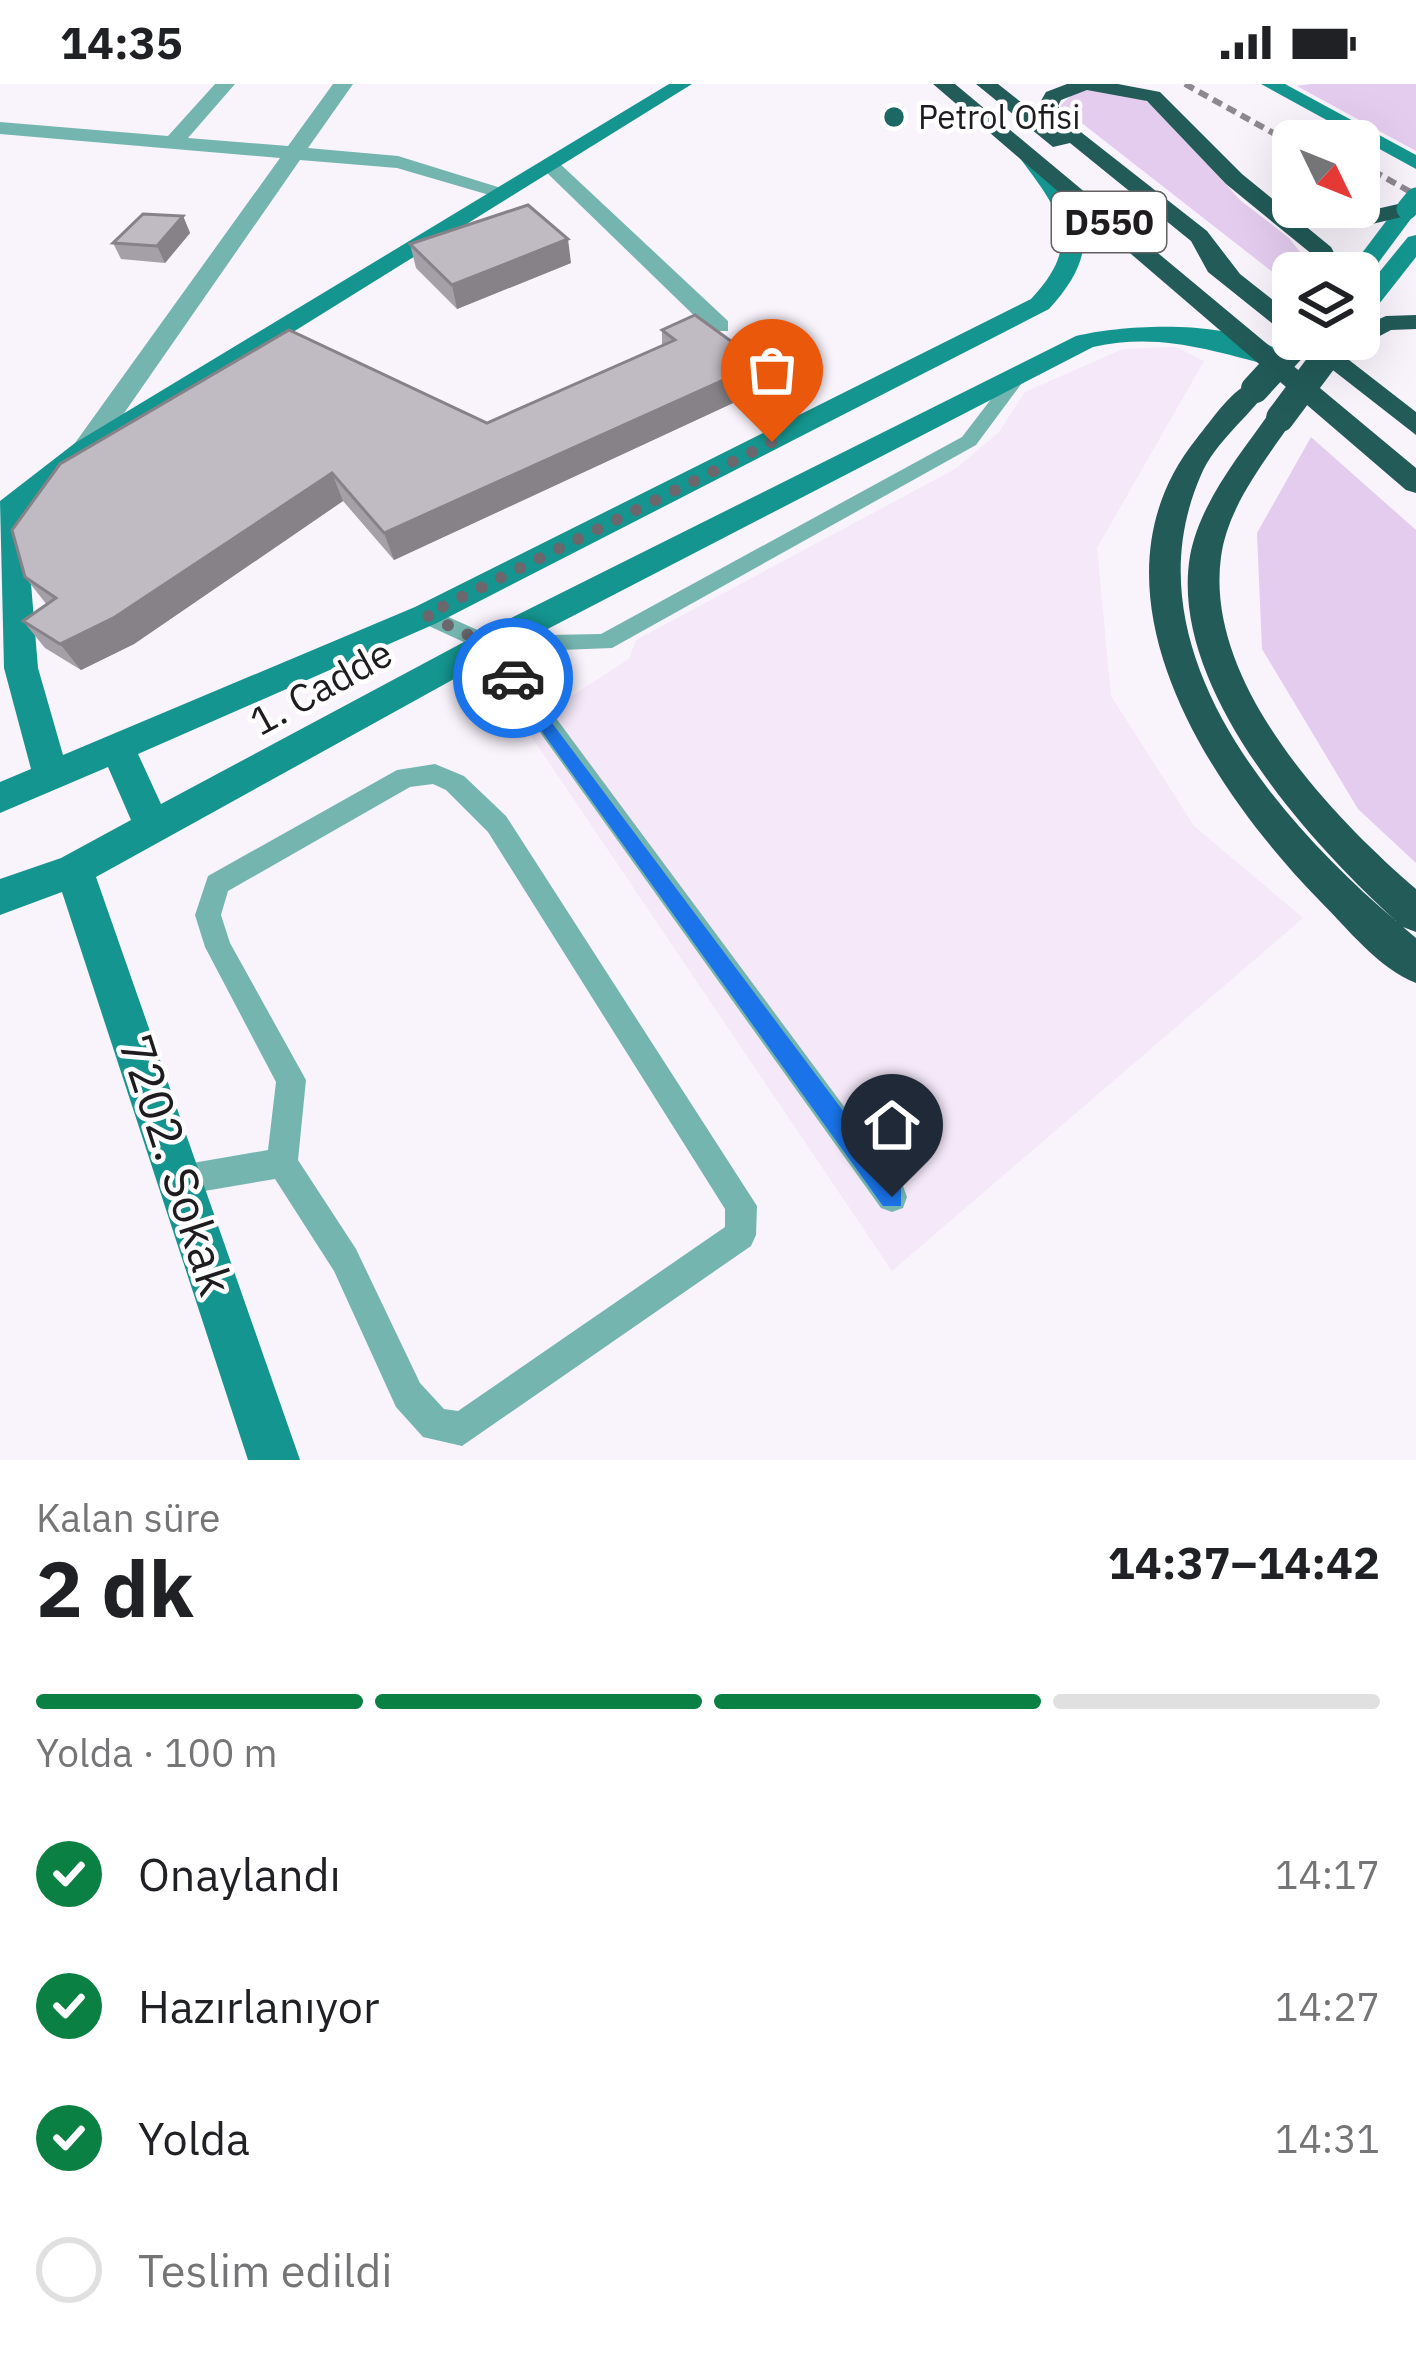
<!DOCTYPE html>
<html lang="tr">
<meta charset="utf-8">
<style>
body{margin:0;font-family:"IBM Plex Sans",sans-serif;background:#f6f6f6;color:#202124;height:100vh;display:flex;flex-direction:column;font-size:45px;white-space:nowrap}
*{box-sizing:border-box;margin:0}
p{font-size:39px;color:#757577}
.icon{flex:none;width:66px;height:66px;fill:none;stroke:currentColor;stroke-width:2;stroke-linecap:round;stroke-linejoin:round}
.map{position:relative;height:1376px;overflow:hidden}
.side{display:flex;flex-direction:column;background:#fff;flex:1}
.side>*{flex:none}
.needle{width:78px;rotate:133deg}
.fabs{position:absolute;left:1272px;top:36px;display:grid;gap:24px}
.fabs a{display:grid;place-items:center;width:108px;height:108px;border-radius:18px;background:#fff;box-shadow:0 12px 48px #0002;font-size:60px}
.pin{position:absolute;display:grid;place-items:center;width:102px;height:102px;color:#fff;margin:-123px -51px;border-radius:50% 50% 50% 0;rotate:-45deg;box-shadow:0 0 12px #0007}
.pin .icon{rotate:45deg}
.courier{position:absolute;display:grid;place-items:center;width:120px;height:120px;margin:-60px;border:9px solid #1a73e8;border-radius:50%;background:#fff;color:#222;box-shadow:0 3px 15px #0007}
.summary em{font-style:normal;font-weight:800}
.summary div{display:flex;flex-direction:column-reverse}
.summary{display:flex;align-items:center;justify-content:space-between;height:204px;padding:0 36px}
h1{font-size:78px;font-weight:800;line-height:90px}
.bar{display:grid;grid-template-columns:repeat(4,1fr);gap:18px 12px;align-content:center;height:144px;padding:0 36px}
.bar i{height:15px;border-radius:9px;background:#e0e0e0}
.bar .current{background:#0b8043}
.bar p{grid-column:span 4}
ol{padding:0 36px;list-style:none}
li{display:flex;align-items:center;gap:36px;height:132px}
li p{margin-inline-start:auto}
li .icon{padding:12px;border-radius:50%;background:#0b8043;color:#fff;stroke-width:4}
li:last-child{color:#757577}
li i{width:66px;height:66px;border:6px solid #e0e0e0;border-radius:50%}
.status{display:flex;justify-content:space-between;align-items:center;height:84px;padding:0 60px;background:#fff;direction:ltr}
.status svg{height:33px;fill:currentColor}
.map>svg:first-child{display:block}
.built{fill:#f4e8f9}
.green{fill:#e4ccef}
.lines{fill:none;stroke-linecap:round;stroke-linejoin:round}
.lane{fill:#75b5b0;fill-rule:evenodd}
.street{fill:#75b5b0;fill-rule:evenodd}
.secondary{fill:#15958f;fill-rule:evenodd}
.highway{fill:#225b58;fill-rule:evenodd}
.rail{stroke:#8d888f;stroke-width:6;stroke-dasharray:10 6;stroke-linecap:butt}
.secondary-bridge{stroke:#15958f;stroke-width:21}
.highway-bridge{stroke:#225b58;stroke-width:28}
.wall{fill:#a5a0a8}
.shaded-wall{fill:#868288}
.building{fill:#c0bac3;stroke:#868288;stroke-width:3}
.route{fill:#1a73e8}
.done{stroke:#6b676d;stroke-width:12;stroke-dasharray:0 21.6}
.poi-dot{fill:#1c6864;stroke:#fff;stroke-width:4.5}
.labels{text-anchor:middle;stroke-width:9;stroke-linejoin:round;paint-order:stroke}
.far-poi-label{font-size:33px;fill:#1f1c20;stroke:#fff;text-anchor:start}
.shield{fill:#fff;stroke:#626063;stroke-width:3}
.shield-label{font-size:36px;font-weight:bold;fill:#1f1c20}
.street-label{font-size:39px;fill:#1f1c20;stroke:#fff}
.near-street-label{font-size:48px;fill:#1f1c20;stroke:#fff}
</style>
<div class="status"><b>14:35</b><svg viewBox="0 0 49 12"><path d="M0 12V9h3v3zM5 12V6h3v6zM10 12V3h3v9zM15 12V0h3v12zM26 1h20v11H26zM47 4h2v5h-2z"/></svg></div>
<div class="map">
<svg width="1416" height="1376" viewBox="0 0 1416 1376">
<rect width="100%" height="100%" fill="#f9f3fc"/>
<polygon class="built" points="1176,263 1204,277 1097,464 1111,612 1194,742 1303,834 892,1187 494,597 573,611 629,575 636,556 957,384 999,348 1025,308 1123,265"/>
<g class="green">
<polygon points="1416,0 1416,67 1297,2 1311,0"/>
<polygon points="1096,5 1143,15 1161,28 1240,116 1289,154 1311,182 1307,189 1293,189 1293,204 1060,22 1076,7"/>
<polygon points="1311,353 1416,446 1416,779 1358,725 1262,565 1257,449"/>
</g>
<g class="lines">
<g class="lane">
<polygon points="1021,283 1030,288 976,361 612,564 507,568 903,1102 907,1113 903,1124 892,1128 881,1124 481,566 418,537 415,531 426,523 491,552 601,550 962,353 1015,284"/>
<path d="M435,680L464,692L506,732L757,1122L756,1151L751,1162L462,1362L423,1353L396,1323L334,1187L275,1095L181,1111L170,1107L166,1096L170,1085L181,1081L268,1066L276,998L205,863L195,831L208,792L397,686ZM433,700L446,706L488,748L725,1125V1143L458,1327L444,1325L420,1299L356,1165L298,1076L306,996L230,859L221,831L228,807L410,703Z"/>
</g>
<g class="street">
<polygon points="215,0 235,0 188,54 288,62 333,0 353,0 308,64 398,72 514,108 503,115 397,84 300,76 95,371 75,371 75,359 280,74 0,50 0,38 168,52"/>
<polygon points="543,77 557,77 728,237 728,247 710,247 543,85"/>
</g>
<g class="secondary">
<path d="M669,0H692L95,371L25,427L38,584L63,671L415,523L1031,215C1085,158 1059,126 1019,73L1022,69H1036C1088,126 1105,164 1049,225L437,539L138,670L161,720L477,551L1076,252C1129,239 1248,234 1289,275L1276,283C1212,267 1160,248 1093,263L501,569L96,793L300,1376H248L62,808L0,831V795L61,774L131,736L108,683L0,729V698L31,685L4,584L0,417L75,359Z"/>
<polygon points="1261,0 1285,0 1416,71 1416,85"/>
<polygon points="1399,120 1415,120 1416,128 1367,194 1347,189"/>
<polygon points="1416,151 1416,173 1368,234 1359,236 1359,213 1408,153"/>
</g>
<g class="highway">
<polygon points="933,0 955,0 1416,384 1416,409 1406,406"/>
<polygon points="976,0 998,0 1051,42 1038,22 1046,8 1067,0 1118,0 1160,8 1242,90 1331,163 1345,189 1321,189 1313,171 1226,100 1147,17 1087,6 1061,16 1058,22 1068,38 1207,147 1240,190 1293,232 1293,252 1284,249 1208,188 1191,157 1070,59 1053,63"/>
<polygon points="1407,118 1416,122 1415,130 1372,140 1296,123 1372,126"/>
<polygon points="1416,231 1416,245 1391,246 1359,263 1346,255 1359,255 1359,244 1386,232"/>
<polygon points="1293,255 1322,255 1416,328 1416,351"/>
<path d="M1255,297L1268,305C1248,334 1215,358 1201,391C1126,562 1274,733 1396,837C1308,757 1168,602 1190,472C1200,418 1240,371 1270,328H1290L1294,334C1266,376 1228,421 1221,473C1204,598 1330,731 1416,805V848L1403,843L1416,854V899C1379,885 1347,844 1319,816C1209,703 1076,504 1197,354C1211,337 1234,302 1255,297Z"/>
</g>
<g class="rail">
<polyline points="1185,0 1293,60"/>
<polyline points="1359,79 1416,111"/>
</g>
<polyline class="secondary-bridge" points="1407,125 1416,114"/>
<g class="highway-bridge">
<polyline points="1255,305 1301,255"/>
<polyline points="1280,334 1339,255"/>
</g>
</g>
<g class="wall">
<polygon points="183,132 190,149 165,179 121,175 113,159"/>
<polygon points="410,160 571,179 457,225 416,184"/>
<polygon points="662,246 759,307 394,476 343,417 134,560 81,586 45,564 23,537 47,521 25,493 487,339 662,261"/>
</g>
<g class="shaded-wall">
<polygon points="183,132 190,149 165,179 157,162"/>
<polygon points="568,155 571,179 457,225 452,201"/>
<polygon points="761,279 759,307 394,476 384,449"/>
<polygon points="332,389 343,417 134,560 81,586 60,560"/>
</g>
<g class="building">
<polygon points="528,121 568,155 452,201 410,160"/>
<polygon points="143,130 183,132 157,162 113,159"/>
<polygon points="695,231 761,279 384,449 332,389 115,533 60,560 23,537 56,514 25,493 12,446 60,380 289,246 487,339 675,256 662,246"/>
</g>
<polygon class="route" points="513,587 901,1104 901,1122 883,1122 507,599 507,589"/>
<g class="lines">
<polyline class="done" points="513,594 488,560 426,531 772,358"/>
</g>
<circle class="poi-dot" cx="894" cy="33" r="12"/>
<g class="labels">
<g class="far-poi-label">
<text x="918" y="45">Petrol Ofisi</text>
</g>
<rect class="shield" x="1052" y="108" width="114" height="60" rx="9"/>
<g class="shield-label">
<text x="1109" y="151">D550</text>
</g>
<g class="street-label">
<text transform="translate(321 603) rotate(-29)" y="14">1. Cadde</text>
</g>
<g class="near-street-label">
<text transform="translate(176 1081) rotate(72)" y="17">7202. Sokak</text>
</g>
</g>
</svg>
<div class="fabs">
<a><svg class="needle" viewBox="-14 -14 28 28"><path d="M0-13l5 13h-10z" fill="#e53935"/><path d="M0 13l5-13h-10z" fill="#757577"/></svg></a>
<a><svg class="icon" aria-label="layers" viewBox="0 0 24 24"><path d="M12 4l9 5-9 5-9-5zM3 14l9 5 9-5"/></svg></a>
</div>
<div class="pin" style="left:772px;top:358px;background:#ea580c"><svg class="icon" aria-label="bag" viewBox="0 0 24 24"><path d="M5 8h14l-1 12H6zM9 8a3 3 0 0 1 6 0"/></svg></div>
<div class="pin" style="left:892px;top:1113px;background:#1f2937"><svg class="icon" aria-label="home" viewBox="0 0 24 24"><path d="M3 11l9-7 9 7M6 9v11h12V9"/></svg></div>
<div class="courier" style="left:513px;top:594px"><svg class="icon" aria-label="car" viewBox="0 0 24 24"><path d="M5 17H2v-5l4-1 3-4h7l3 4 3 1v5h-3M9 17h6M6 11h13"/><circle cx="7" cy="17" r="2"/><circle cx="17" cy="17" r="2"/></svg></div>
</div>
<section class="side">
<div class="summary"><div><h1>2 dk</h1><p>Kalan süre</p></div><em>14:37–14:42</em></div>
<div class="bar"><i class="current"></i><i class="current"></i><i class="current"></i><i></i><p>Yolda · 100 m</p></div>
<ol>
<li><svg class="icon" aria-label="check" viewBox="0 0 24 24"><path d="M5 12l5 5 9-10"/></svg>Onaylandı<p>14:17</p></li>
<li><svg class="icon" aria-label="check" viewBox="0 0 24 24"><path d="M5 12l5 5 9-10"/></svg>Hazırlanıyor<p>14:27</p></li>
<li><svg class="icon" aria-label="check" viewBox="0 0 24 24"><path d="M5 12l5 5 9-10"/></svg>Yolda<p>14:31</p></li>
<li><i></i>Teslim edildi</li>
</ol>
</section>
